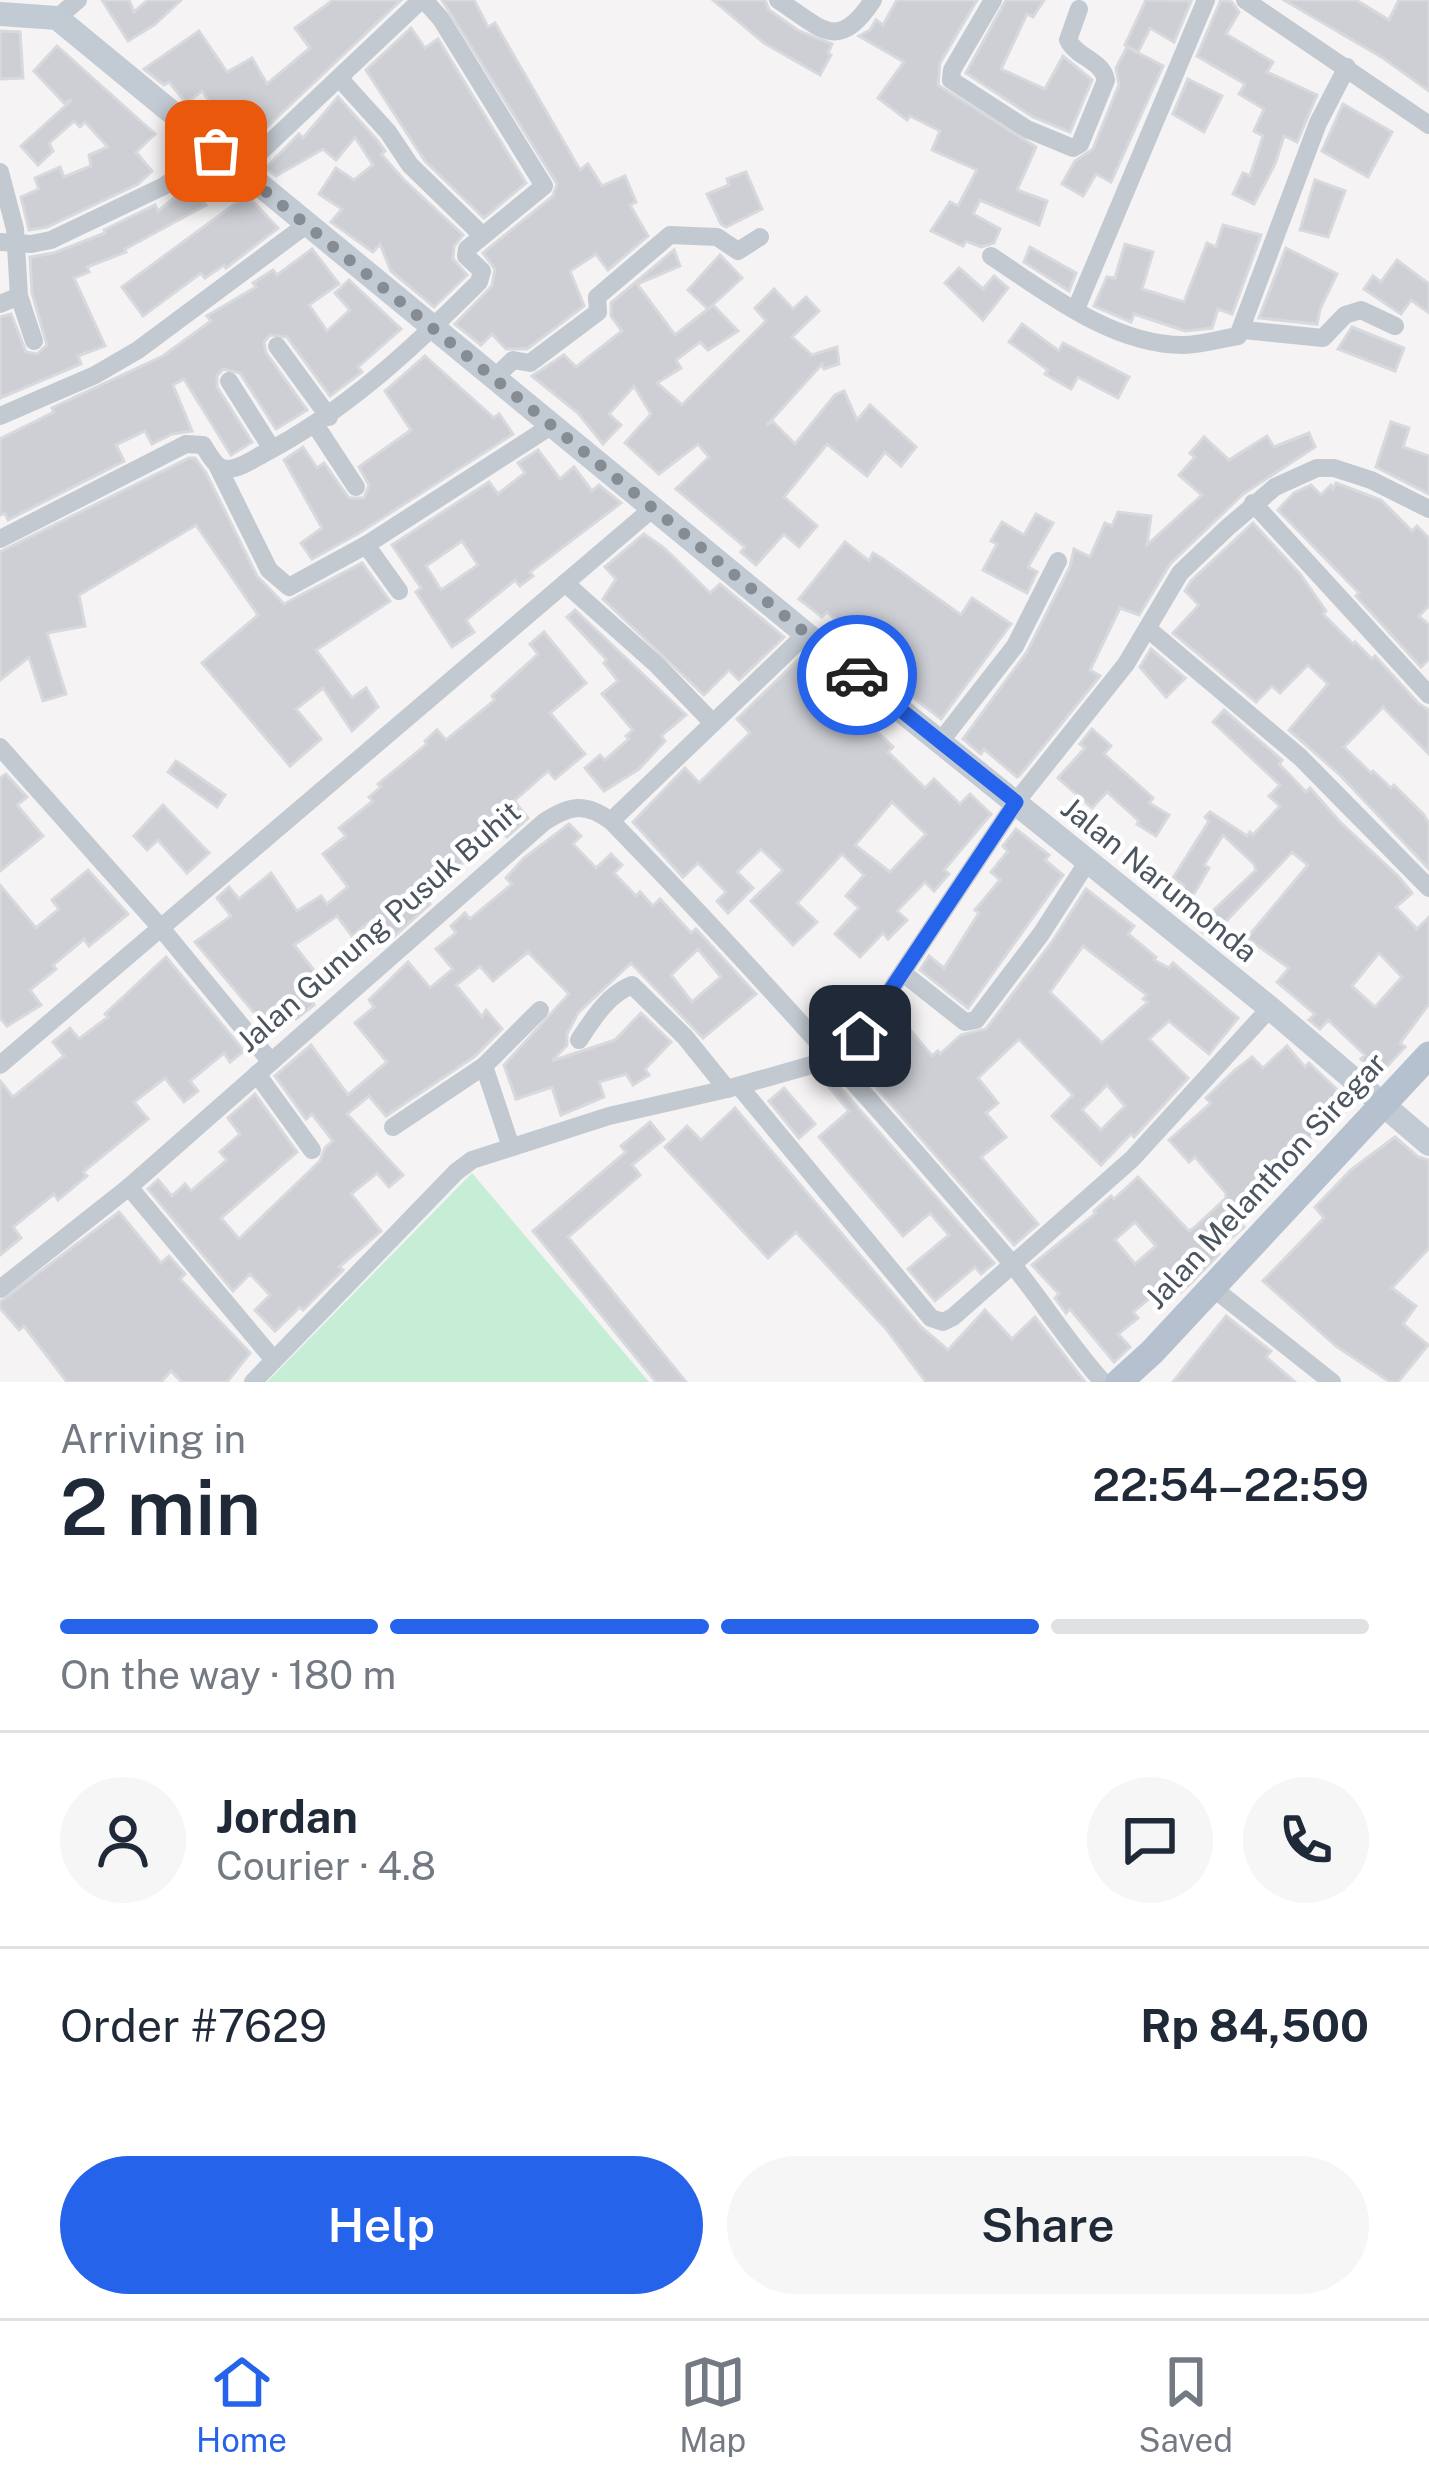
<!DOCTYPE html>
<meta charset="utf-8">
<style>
body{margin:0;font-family:"Public Sans",sans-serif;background:#f6f6f7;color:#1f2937;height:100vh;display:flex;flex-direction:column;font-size:45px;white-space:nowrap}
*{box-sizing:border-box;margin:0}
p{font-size:39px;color:#747a83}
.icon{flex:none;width:66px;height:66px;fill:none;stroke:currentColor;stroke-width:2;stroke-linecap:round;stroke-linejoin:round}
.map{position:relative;height:1382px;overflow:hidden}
.details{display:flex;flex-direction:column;background:#fff;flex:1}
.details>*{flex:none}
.pin{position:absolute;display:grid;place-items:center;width:102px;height:102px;color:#fff;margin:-51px;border-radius:24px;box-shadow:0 6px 18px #0006}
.courier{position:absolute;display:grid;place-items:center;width:120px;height:120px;margin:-60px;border:9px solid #2563eb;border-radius:50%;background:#fff;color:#222;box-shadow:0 3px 15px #0007}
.head em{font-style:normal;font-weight:600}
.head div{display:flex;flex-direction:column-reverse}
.head{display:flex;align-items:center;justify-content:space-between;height:204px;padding:0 60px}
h1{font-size:78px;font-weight:600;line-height:90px}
.bar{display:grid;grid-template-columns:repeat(4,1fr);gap:18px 12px;align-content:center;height:144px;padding:0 60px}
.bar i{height:15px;border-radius:9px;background:#e0e1e3}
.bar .active{background:#2563eb}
.bar p{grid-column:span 4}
.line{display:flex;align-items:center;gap:30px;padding:0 60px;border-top:3px solid #e0e1e3}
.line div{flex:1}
.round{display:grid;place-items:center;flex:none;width:126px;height:126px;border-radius:63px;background:#f6f6f7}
.cta{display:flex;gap:24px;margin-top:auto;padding:24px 60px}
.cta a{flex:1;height:138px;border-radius:72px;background:#2563eb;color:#fff;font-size:48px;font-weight:600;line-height:138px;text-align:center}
.cta a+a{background:#f6f6f7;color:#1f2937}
.tabs{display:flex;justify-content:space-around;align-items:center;height:168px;border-top:3px solid #e0e1e3;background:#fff;font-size:33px;color:#747a83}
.tabs a{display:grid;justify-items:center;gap:6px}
.tabs .active{color:#2563eb}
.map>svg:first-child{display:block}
.green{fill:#c6eed7}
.building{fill:#cdcfd5;stroke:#d7d9dd;stroke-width:3;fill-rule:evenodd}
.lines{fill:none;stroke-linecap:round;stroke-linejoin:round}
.street{stroke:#c2c9d0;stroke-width:18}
.secondary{stroke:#c2cad4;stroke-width:24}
.primary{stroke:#b5c1cf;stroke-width:27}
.done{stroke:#868c93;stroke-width:12;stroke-dasharray:0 21.6}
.route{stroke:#2563eb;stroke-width:15}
.labels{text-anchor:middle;stroke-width:9;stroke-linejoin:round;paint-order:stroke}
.street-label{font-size:30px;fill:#4b555f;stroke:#fff}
</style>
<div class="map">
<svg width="1429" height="1382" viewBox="0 0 1429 1382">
<rect width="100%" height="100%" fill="#f5f3f3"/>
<polygon class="green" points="472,1173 649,1382 267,1382"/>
<g class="building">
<polygon points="102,0 129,0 134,12 148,0 181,0 154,25 128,41"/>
<polygon points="333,0 401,0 249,144 218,114 202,91 186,103 169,82 164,85 144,69 199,31 227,72 252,58 267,84 310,48 295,28"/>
<polygon points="442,0 474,0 488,27 495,23 580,170 588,164 602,186 625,176 636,202 630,205 648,236 608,270 596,254 570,271 584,306 527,349 506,349 492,334 481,345 455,324 492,286 495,269 483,253 553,196 557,184"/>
<polygon points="713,0 765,0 769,10 799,31 832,44 828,53 831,55 820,75 764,43"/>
<polygon points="897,0 977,0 940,63 938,85 1036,147 1017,190 1047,201 1039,225 980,200 973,214 1000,229 994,243 981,247 966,241 963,246 931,231 950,202 958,206 977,170 932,150 940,131 910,116 907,120 878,98 904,62 859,36 870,30 876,20 883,25"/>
<polygon points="1006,0 1044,0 1033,17 1027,14 1001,69 1045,89 1063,56 1092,80 1070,132 1033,117 966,73"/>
<polygon points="1146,0 1191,1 1174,42 1150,28 1138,52 1125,45"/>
<polygon points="1221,0 1232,2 1239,12 1226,34 1273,62 1267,72 1317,95 1297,142 1284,136 1275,164 1254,204 1233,194 1243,173 1250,176 1263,136 1254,131 1264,109 1239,94 1245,84 1197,56"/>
<polygon points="1284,0 1356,0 1389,20 1399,0 1429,0 1429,91 1383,58"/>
<polygon points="411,28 425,48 438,39 526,183 484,218 425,161 366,70"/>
<polygon points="0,31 20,32 23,78 0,79"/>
<polygon points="57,46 155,134 136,152 152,171 138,184 47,227 29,230 21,197 39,189 35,178 60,167 64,177 91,166 89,155 108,147 85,122 80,127 74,121 49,143 53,151 38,165 21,146 72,100 64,103 34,71"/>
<polygon points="1127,47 1163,66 1111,182 1096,174 1083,196 1062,184 1075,161 1093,149 1119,85 1116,68"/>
<polygon points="1188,79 1222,96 1204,132 1173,114"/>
<polygon points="338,97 377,140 385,151 381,154 404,180 463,235 454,246 453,259 467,275 434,307 391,271 380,244 373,252 331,222 342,209 319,194 336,168 354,180 373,165 355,137 336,160 323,149 276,176 266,168 299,134 303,138"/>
<polygon points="1343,104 1392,132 1368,177 1322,151"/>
<polygon points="746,172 762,209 726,227 721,224 707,194 729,185 727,179"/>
<polygon points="1315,180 1345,191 1328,237 1300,230"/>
<polygon points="191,185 206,205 125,249 126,252 87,267 89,272 74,278 105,346 78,356 81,364 0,398 0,317 11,314 26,352 37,354 47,345 32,293 30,257 54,253 105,233 104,230 155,205 158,211"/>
<polygon points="247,195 278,228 226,268 224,265 205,278 201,273 143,316 122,287"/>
<polygon points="1223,225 1261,235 1232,314 1218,309 1212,328 1185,331 1134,314 1131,322 1094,306 1107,277 1115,278 1125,244 1153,252 1142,289 1184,302 1207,243 1216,247"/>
<polygon points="1030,247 1076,273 1069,291 1024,262"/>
<polygon points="1286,248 1337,274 1320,309 1317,324 1259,318"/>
<polygon points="312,249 339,284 309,305 327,331 350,310 335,293 349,280 401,329 358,367 362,372 330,396 287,337 270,335 264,342 266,353 307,410 276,429 240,373 223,369 217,376 217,387 252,442 231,455 184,379 173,385 192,431 172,434 152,444 145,431 116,445 124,461 8,520 5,513 0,515 0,439 54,412 52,408 163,356 211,321 207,316 256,287 253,283 273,270 277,275"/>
<polygon points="674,250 680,266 637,284 675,335 713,305 738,331 708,350 700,342 676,360 681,368 657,383 682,405 766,321 755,308 774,289 793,309 806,297 819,311 792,337 812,355 837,347 839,364 824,369 822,364 767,425 773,422 795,444 835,395 844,391 857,420 870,405 916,447 901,466 885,452 867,476 827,444 784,497 817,526 799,547 784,534 756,565 741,552 745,547 676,489 709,457 698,444 659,474 625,443 651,414 634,386 609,414 621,425 603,444 578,413 532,376 564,355 576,367 622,331 611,316 611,303"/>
<polygon points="720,255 742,278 708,309 688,290"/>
<polygon points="1397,260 1429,284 1429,313 1411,300 1401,314 1364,289 1373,276 1381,282"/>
<polygon points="959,268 983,289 994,276 1008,288 983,320 945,283"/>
<polygon points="1022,324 1059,351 1063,343 1129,377 1118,398 1078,377 1071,389 1045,374 1048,370 1009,342"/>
<polygon points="1352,327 1404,348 1395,371 1338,349"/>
<polygon points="425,356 494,418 499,414 513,434 359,533 312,559 301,543 322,528 284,460 303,447 317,468 324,463 349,498 364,498 369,485 359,467 411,430 385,391"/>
<polygon points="1391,422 1409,428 1403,447 1429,456 1429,494 1376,467"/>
<polygon points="1309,433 1315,447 1243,494 1170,564 1139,615 1120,608 1090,670 1100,676 1020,775 1017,777 984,749 981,754 963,739 1027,652 1070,567 1074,549 1090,557 1105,523 1112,526 1118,512 1151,516 1147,545 1202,495 1179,475 1195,457 1190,453 1204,437 1229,460 1267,436 1274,447"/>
<path d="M538,450L560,479L574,467L592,491L599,485L621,503L530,572L533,576L520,586L515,580L466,620L474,632L452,647L416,592L421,588L392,545L489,482L498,494L525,473L518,463ZM462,541L478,565L441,590L426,566Z"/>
<polygon points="189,458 195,458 206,473 257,576 284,604 362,563 390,601 316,650 352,698 366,688 378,707 352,731 323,688 296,709 321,739 290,766 202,663 258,615 196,525 79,595 85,626 47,633 66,694 43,701 29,657 0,680 0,552"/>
<polygon points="1336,483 1381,500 1412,531 1417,526 1429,538 1429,606 1419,616 1429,625 1429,659 1421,667 1356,596 1359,593 1278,510 1294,493 1311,485 1321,495 1331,485 1333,489"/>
<polygon points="1036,514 1053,523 1028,567 1037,572 1027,593 983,570 997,544 991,541 1002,522 1024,535"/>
<polygon points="1253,523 1300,574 1326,611 1323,614 1353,644 1355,642 1372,659 1375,656 1419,704 1429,710 1429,754 1383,707 1344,747 1371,773 1373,771 1391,788 1394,785 1424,815 1429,824 1429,869 1339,774 1289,730 1328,684 1308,665 1280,693 1272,686 1256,702 1173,633 1199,605 1185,591 1191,581"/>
<polygon points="644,534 664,548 710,593 720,584 784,637 739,680 729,670 704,695 603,599 616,579 605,567"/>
<polygon points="845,542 869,561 873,553 883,559 961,615 972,598 1011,624 941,719 867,662 888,642 858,620 849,631 827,612 822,617 799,599"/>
<polygon points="575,610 686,715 661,736 665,741 639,769 604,791 585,768 600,755 605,760 629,739 626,736 633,730 602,694 618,681 604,663 607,660 567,617"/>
<polygon points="544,632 586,683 550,713 585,754 555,779 548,771 514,801 528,818 507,837 495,823 460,851 467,860 422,893 430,904 390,940 373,919 352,936 337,916 294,945 327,987 311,1000 314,1005 296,1019 288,1010 266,1027 195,942 231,916 217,898 229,887 239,899 271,873 297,911 321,896 327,904 348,887 323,854 346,836 339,828 373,801 369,797 381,787 378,784 427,744 425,741 437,730 446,740 495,700 492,696 538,654 530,644"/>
<polygon points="1151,649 1185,678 1166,697 1140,667"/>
<path d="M802,656L845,703L855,694L869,708L861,716L893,747L888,752L925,788L934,779L960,804L970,794L991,814L944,870L949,874L934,891L925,882L897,911L907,920L888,939L883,933L860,957L835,934L859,908L846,896L864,875L842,854L797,903L817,922L793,945L751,901L783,870L761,849L737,872L753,888L728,913L717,901L726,892L701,866L698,863L683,877L633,822L685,768L699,783L750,733L737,719ZM892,802L926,834L890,872L855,845Z"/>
<path d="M1224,710L1282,760L1279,764L1306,792L1310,788L1341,823L1399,877L1412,893L1396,907L1417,929L1429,917V1004L1400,1043L1405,1047L1379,1075L1361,1059L1365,1055L1328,1020L1320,1029L1309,1020L1315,1014L1277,982L1289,968L1247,938L1308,865L1292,852L1210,938L1196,927L1256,870L1254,864L1223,835L1204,865L1209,868L1187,906L1176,899L1184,885L1173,878L1209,821L1205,817L1210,812L1247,836L1250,832L1253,835L1280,806L1269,796L1280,785L1213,722ZM1379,953L1402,977L1375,1007L1352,986Z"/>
<polygon points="1092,729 1111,746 1104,754 1153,798 1149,803 1169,815 1156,836 1137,824 1139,821 1107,792 1092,808 1058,778 1085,748 1080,744"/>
<polygon points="176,761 225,795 217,807 168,772"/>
<polygon points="6,774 27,797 17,805 43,836 0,871 0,778"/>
<polygon points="163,805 209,853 187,873 158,840 147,850 134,836"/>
<path d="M569,824L581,836L573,844L596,868L611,854L622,865L614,873L636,896L640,892L653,906L660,899L691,933L696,929L756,994L703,1038L631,963L578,1013L567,1034V1045L552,1061L615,1040L641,1013L671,1042L645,1069L649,1075L633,1085L626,1074L599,1082L604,1097L561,1115L552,1087L516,1099L504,1065L569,994L528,952L493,981L480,966L456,985L482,1017L486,1010L502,1029L475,1056L386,1116L369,1096L347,1114L403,1175L389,1187L377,1173L351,1194L381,1231L339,1267L343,1270L303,1310L300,1307L275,1331L255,1310L270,1295L250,1274L233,1291L148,1189L158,1180L172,1196L185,1184L191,1191L227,1160L220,1152L240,1134L228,1118L255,1094L297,1152L221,1218L239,1239L320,1161L325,1148L333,1141L312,1114L306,1119L275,1076L311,1045L348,1095L387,1062L355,1023L374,1007L369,1000L408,962L430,988L453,969L436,949L456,933L451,926L465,913L470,919L512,884L506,878L524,858ZM698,949L721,977L692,1002L671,975Z"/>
<polygon points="1016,829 1049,855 1045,860 1063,875 968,1008 920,970 929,956 944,968 979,913 975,910 1000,880 991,872 1008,851 1003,846"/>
<polygon points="88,870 128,914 89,946 84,939 53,965 56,969 30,990 41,1005 7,1026 0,1018 0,885 36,928 59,909 52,900"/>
<path d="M1086,889L1134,926L1128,934L1156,957L1154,960L1169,968L1173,963L1238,1018L1209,1054L1169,1021L1149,1039L1188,1078L1134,1137L1131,1134L1101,1165L1052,1116L1073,1095L1019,1039L978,1078L998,1103L986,1113L1006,1137L981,1157L1038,1224L1014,1245L853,1061L875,1042L881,1049L907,1026L932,1056L938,1051L940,1054L961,1035L986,1029L1052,942ZM1083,946L1147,995L1143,999L1148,1002L1102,1043L1050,992ZM1107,1085L1125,1106L1101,1130L1082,1110Z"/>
<polygon points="166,957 244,1051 230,1062 224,1053 190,1081 198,1091 184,1102 165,1078 134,1102 148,1119 83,1172 87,1176 58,1200 54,1194 13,1227 21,1238 0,1255 0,1081 13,1097 64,1056 53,1042 70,1028 79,1039 108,1017 105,1014"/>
<path d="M1287,1046L1305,1067L1309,1063L1346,1098L1295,1156L1254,1193L1263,1204L1241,1224L1244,1227L1216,1251L1219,1254L1189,1285L1172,1300L1162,1288L1133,1312L1138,1318L1118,1334L1130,1347L1114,1362L1070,1309L1066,1313L1055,1298L1059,1294L1032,1265L1096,1213L1094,1211L1111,1196L1114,1199L1138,1177L1189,1231L1195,1227L1226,1198V1193L1195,1157L1189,1162L1169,1140L1211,1103L1206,1098L1234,1071L1252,1057L1263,1068ZM1135,1222L1156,1246L1135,1264L1115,1240Z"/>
<polygon points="829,1075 994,1263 981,1274 975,1267 935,1301 908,1269 949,1235 930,1213 903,1236 819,1137 849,1111 823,1080"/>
<polygon points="784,1088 815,1124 799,1138 769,1101"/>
<polygon points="735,1108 921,1327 948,1350 985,1310 1012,1339 1035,1317 1085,1382 926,1382 887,1330 796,1232 768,1258 665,1147 687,1126 701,1140"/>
<polygon points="650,1122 664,1139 632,1165 640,1175 568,1237 686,1382 656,1382 533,1231 626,1152 621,1146"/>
<polygon points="1395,1137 1418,1157 1429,1160 1429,1248 1392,1288 1416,1306 1403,1324 1428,1345 1398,1382 1390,1382 1336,1346 1263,1281 1324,1218 1315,1207 1351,1170"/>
<polygon points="119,1212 161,1263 169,1256 185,1274 180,1279 250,1353 227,1382 182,1382 171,1371 161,1382 67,1382 24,1326 19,1330 0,1308 0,1302"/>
<polygon points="1226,1316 1271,1351 1266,1357 1295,1382 1173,1382"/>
</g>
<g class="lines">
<g class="street">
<path d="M778,0C822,29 838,53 873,0"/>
<path d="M993,0L952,70L951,80L1027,129L1073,148L1080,144L1106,80C1102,60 1077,58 1068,40L1079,9"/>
<polyline points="1245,0 1429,125"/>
<polyline points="57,18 78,0"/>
<polyline points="340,79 388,132 410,165 483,236"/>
<polyline points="240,171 421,0"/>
<polyline points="0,172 15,229 19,296 0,304"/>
<polyline points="0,242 31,244 51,240 164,186 216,151"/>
<path d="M991,256C1047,293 1113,345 1183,345C1201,345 1220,339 1238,336L1318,123L1347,67"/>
<polyline points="19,296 34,341"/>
<polyline points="1076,309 1206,0"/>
<polyline points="1244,330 1323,338 1345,315 1361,310 1395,326"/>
<polyline points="277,346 329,417"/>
<polyline points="494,378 513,360 530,363 598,312 597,297 670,235 717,237 738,251 760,237"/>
<polyline points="229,381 272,449"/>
<polyline points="0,416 95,375 138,350 306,225"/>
<polyline points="316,426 356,487"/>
<polyline points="218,467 269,570 289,587 366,545"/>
<polyline points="1253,503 1429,695"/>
<path d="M0,539L186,444L203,445C207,451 213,463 220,467C232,474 252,460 263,454C346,411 413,348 479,282L482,271L466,256L467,249L544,186L441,19L424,0"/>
<polyline points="565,583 656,664 713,723"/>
<polyline points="399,591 366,545 551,426"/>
<polyline points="1148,629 1300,757 1429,888"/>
<polyline points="940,742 1015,646 1058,561"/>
<polyline points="0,747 161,928 271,1062"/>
<polyline points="611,821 806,634"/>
<polyline points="903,973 965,1022 976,1020 1041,934 1088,861"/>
<path d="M579,1040C593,1019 608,994 632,985L685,1037L727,1089"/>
<polyline points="0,1065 652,509"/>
<polyline points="257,1074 312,1150"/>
<polyline points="739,1086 931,1318 943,1322 953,1317 1132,1159 1270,1008"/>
<polyline points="393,1127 484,1066"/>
<polyline points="511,1147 484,1066 540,1010"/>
<polyline points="129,1187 274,1360"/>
<polyline points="1213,1288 1332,1382"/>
<path d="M0,1289L129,1187L544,822C570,805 585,802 611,821C747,960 876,1105 1003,1253C1039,1295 1066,1341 1103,1382"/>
<polyline points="253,1382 456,1172 472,1160 609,1116 727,1089 836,1058 860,1036 1016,802 1126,664 1180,573 1227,528 1275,487 1317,468 1334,468 1371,480 1429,509"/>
</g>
<polyline class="secondary" points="0,14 57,18 806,634 1270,1008 1429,1144"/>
<polyline class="primary" points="1119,1382 1152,1352 1429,1055"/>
</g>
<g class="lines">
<polyline class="done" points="216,151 857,675"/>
<polyline class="route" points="857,675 1016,802 860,1036"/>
</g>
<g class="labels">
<g class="street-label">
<text transform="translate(1159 880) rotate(39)" y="10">Jalan Narumonda</text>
<text transform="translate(379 927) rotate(-41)" y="10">Jalan Gunung Pusuk Buhit</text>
<text transform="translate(1266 1181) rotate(-47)" y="10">Jalan Melanthon Siregar</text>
</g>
</g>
</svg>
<div class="pin" style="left:216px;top:151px;background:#ea580c"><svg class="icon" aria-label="bag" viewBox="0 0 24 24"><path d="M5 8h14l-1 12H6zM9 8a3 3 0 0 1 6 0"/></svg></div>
<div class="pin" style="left:860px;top:1036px;background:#1f2937"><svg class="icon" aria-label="home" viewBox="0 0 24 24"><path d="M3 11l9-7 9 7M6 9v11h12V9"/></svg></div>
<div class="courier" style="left:857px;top:675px"><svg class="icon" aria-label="car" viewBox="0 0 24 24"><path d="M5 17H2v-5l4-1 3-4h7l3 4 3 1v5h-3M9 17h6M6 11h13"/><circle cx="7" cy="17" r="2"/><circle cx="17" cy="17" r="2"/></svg></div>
</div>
<section class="details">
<div class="head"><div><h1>2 min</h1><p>Arriving in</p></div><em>22:54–22:59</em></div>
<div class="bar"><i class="active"></i><i class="active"></i><i class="active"></i><i></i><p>On the way · 180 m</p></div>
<div class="line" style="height:216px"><a class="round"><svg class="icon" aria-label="person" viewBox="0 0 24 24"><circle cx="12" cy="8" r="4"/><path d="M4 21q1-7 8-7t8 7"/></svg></a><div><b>Jordan</b><p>Courier · 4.8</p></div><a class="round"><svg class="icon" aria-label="chat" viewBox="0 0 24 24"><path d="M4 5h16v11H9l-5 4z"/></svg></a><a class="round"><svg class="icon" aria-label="phone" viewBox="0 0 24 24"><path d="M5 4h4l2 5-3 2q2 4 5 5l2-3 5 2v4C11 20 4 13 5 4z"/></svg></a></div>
<div class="line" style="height:156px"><div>Order #7629</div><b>Rp 84,500</b></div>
<div class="cta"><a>Help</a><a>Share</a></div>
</section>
<nav class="tabs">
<a class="active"><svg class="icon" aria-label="home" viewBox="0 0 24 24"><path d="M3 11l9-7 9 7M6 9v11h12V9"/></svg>Home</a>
<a><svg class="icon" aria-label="map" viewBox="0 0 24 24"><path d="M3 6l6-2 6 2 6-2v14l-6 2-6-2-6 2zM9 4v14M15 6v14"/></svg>Map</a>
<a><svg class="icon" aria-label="saved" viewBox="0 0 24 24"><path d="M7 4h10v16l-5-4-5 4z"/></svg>Saved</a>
</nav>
